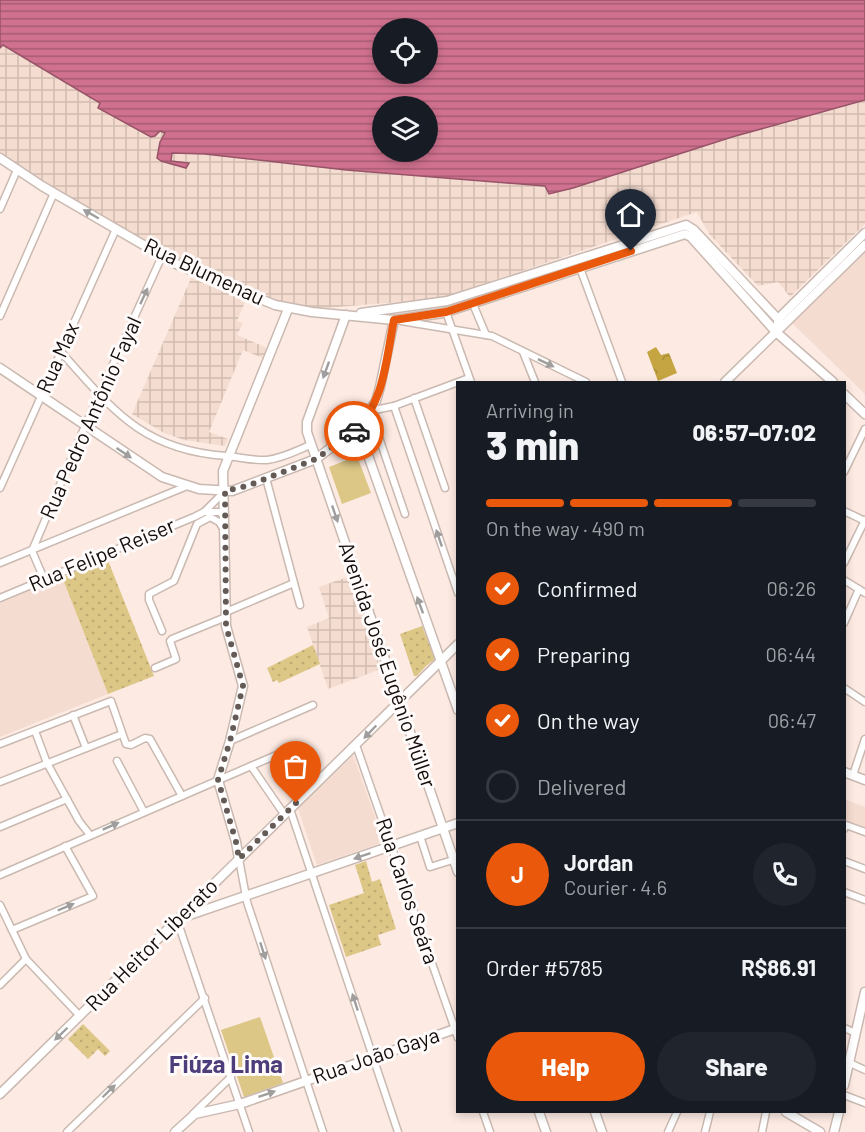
<!DOCTYPE html>
<meta charset="utf-8">
<style>
body{margin:0;font-family:Barlow,sans-serif;background:#20242c;color:#f1f3f6;height:100vh;display:flex;flex-direction:column;font-size:22px;white-space:nowrap}
*{box-sizing:border-box;margin:0}
p{font-size:20px;color:#9ea1a6}
.icon{flex:none;width:33px;height:33px;fill:none;stroke:currentColor;stroke-width:2;stroke-linecap:round;stroke-linejoin:round}
.map{position:relative;flex:1;overflow:hidden}
.side{position:absolute;left:456px;top:381px;width:390px;height:732px;display:flex;flex-direction:column;background:#171b24;border-radius:0px;box-shadow:0 3px 9px #0003}
.side>*{flex:none}
.controls{position:absolute;left:372px;top:18px;display:grid;gap:12px}
.controls a{display:grid;place-items:center;width:66px;height:66px;border-radius:50%;background:#171b24;box-shadow:0 3px 9px #0003;font-size:30px}
.pin{position:absolute;display:grid;place-items:center;width:51px;height:51px;color:#fff;margin:-62px -26px;border-radius:50% 50% 50% 0;rotate:-45deg;box-shadow:0 0 6px #0007}
.pin .icon{rotate:45deg}
.courier{position:absolute;display:grid;place-items:center;width:60px;height:60px;margin:-30px;border:4px solid #ea580c;border-radius:50%;background:#fff;color:#222;box-shadow:0 2px 8px #0007}
.headline em{font-style:normal;font-weight:800}
.headline div{display:flex;flex-direction:column-reverse}
.headline{display:flex;align-items:center;justify-content:space-between;height:102px;padding:0 30px}
h1{font-size:39px;font-weight:800;line-height:45px}
.bar{display:grid;grid-template-columns:repeat(4,1fr);gap:9px 6px;align-content:center;height:72px;padding:0 30px}
.bar i{height:8px;border-radius:4px;background:#363941}
.bar .selected{background:#ea580c}
.bar p{grid-column:span 4}
.line{display:flex;align-items:center;gap:15px;padding:0 30px;border-top:2px solid #363941}
.line div{flex:1}
.round{display:grid;place-items:center;flex:none;width:63px;height:63px;border-radius:32px;background:#20242c}
ol{padding:0 30px;list-style:none}
li{display:flex;align-items:center;gap:18px;height:66px}
li p{margin-inline-start:auto}
li .icon{padding:6px;border-radius:50%;background:#ea580c;color:#fff;stroke-width:4}
li:last-child{color:#9ea1a6}
li i{width:33px;height:33px;border:3px solid #363941;border-radius:50%}
.cta{display:flex;gap:12px;margin-top:auto;padding:12px 30px}
.cta a{flex:1;height:69px;border-radius:36px;background:#ea580c;color:#fff;font-size:24px;font-weight:800;line-height:69px;text-align:center}
.cta a+a{background:#20242c;color:#f1f3f6}
.map>svg:first-child{display:block}
.built{fill:#f5dcd0}
.industrial{fill:url(#industrial-grid)}
.green{fill:url(#green-dots)}
.forest{fill:url(#forest-crowns)}
.pitch{fill:#ddc787}
.water{fill:url(#water-rules);stroke:#975367;stroke-width:1.5;fill-rule:evenodd}
.lines{fill:none;stroke-linecap:round;stroke-linejoin:round}
.minor-casing{stroke:#cab9b1;stroke-width:9}
.major-casing{stroke:#cab9b1;stroke-width:11}
.minor{stroke:#fff;stroke-width:6}
.major{stroke:#fff;stroke-width:8}
.oneway{fill:#a09e9d}
.done{stroke:#645a56;stroke-width:6;stroke-dasharray:0 10.8}
.route{stroke:#ea580c;stroke-width:8}
.labels{text-anchor:middle;stroke-width:6;stroke-linejoin:round;paint-order:stroke}
.street-label{font-size:21px;fill:#120c0a;stroke:#fffbfa}
.quarter-label{font-size:24px;font-weight:bold;fill:#4d3e7b;stroke:#fffbfa}
</style>
<div class="map">
<svg width="865" height="1132" viewBox="0 0 865 1132">
<defs>
<pattern id="industrial-grid" width="8" height="8" patternUnits="userSpaceOnUse" patternTransform="scale(1.5)"><rect width="8" height="8" fill="#f5dcd0"/><path d="M0 4h8M4 0v8" fill="none" stroke="#d1bcb1"/></pattern>
<pattern id="green-dots" width="8" height="8" patternUnits="userSpaceOnUse" patternTransform="scale(1.5)"><rect width="8" height="8" fill="#ddc787"/><path d="M2 2h.1M6 6h.1" fill="none" stroke="#bdaa73" stroke-width="1.8" stroke-linecap="round"/></pattern>
<pattern id="forest-crowns" width="20" height="18" patternUnits="userSpaceOnUse" patternTransform="scale(1.5)"><rect width="20" height="18" fill="#c5a541"/><path d="M2 6a3 3 0 1 1 6 0M12 15a3 3 0 1 1 6 0" fill="none" stroke="#a88d38"/></pattern>
<pattern id="water-rules" width="6" height="5" patternUnits="userSpaceOnUse" patternTransform="scale(1.5)"><rect width="6" height="5" fill="#d0718f"/><path d="M0 2.5h6" fill="none" stroke="#a75b73"/></pattern>
</defs>
<rect width="100%" height="100%" fill="#fdebe3"/>
<g class="built">
<polygon points="865,253 865,394 792,323"/>
<polygon points="62,577 108,694 0,737 0,603"/>
<polygon points="353,755 384,842 317,865 298,809"/>
<polygon points="844,799 865,807 865,831 845,823"/>
</g>
<g class="industrial">
<polygon points="2,45 100,103 98,108 166,133 160,142 161,161 185,168 188,163 171,161 172,152 205,154 346,170 545,186 549,194 573,188 732,137 865,100 865,224 790,297 778,282 758,286 709,234 697,212 438,299 324,308 285,304 187,265 164,254 43,184 0,155 0,48"/>
<polygon points="191,278 246,300 237,321 243,323 237,335 267,348 263,358 243,350 209,432 228,439 225,446 184,440 164,433 132,414"/>
<polygon points="350,576 381,669 328,689 307,627 329,618 319,587"/>
</g>
<g class="green">
<polygon points="107,558 154,676 108,694 62,577"/>
<polygon points="422,626 435,659 426,666 417,676 414,676 400,634"/>
<polygon points="313,645 320,664 279,683 277,680 273,682 267,668"/>
<polygon points="366,861 372,882 380,879 396,929 378,935 381,945 346,957 329,905 364,893 355,865"/>
<polygon points="83,1024 110,1051 105,1056 98,1049 88,1059 68,1039"/>
</g>
<polygon class="forest" points="656,347 661,355 669,353 677,373 658,381 647,352"/>
<g class="pitch">
<polygon points="357,456 371,493 342,504 329,467"/>
<polygon points="260,1017 283,1083 244,1097 221,1030"/>
</g>
<path class="water" d="M0,0H865V100L732,137L573,188L549,194L545,186L346,170L205,154L172,153L171,161L189,163L186,168L161,161L157,158L160,142L165,133L160,131L155,136L151,137L98,108L100,103L3,45L0,48ZM382,28H428V74H382ZM382,106H428V152H382Z"/>
<g class="lines">
<g class="minor-casing">
<g id="minor">
<polyline points="0,209 17,170"/>
<polyline points="580,268 622,382"/>
<polyline points="473,304 486,335"/>
<polyline points="446,312 471,382"/>
<polyline points="0,316 54,193"/>
<polyline points="401,321 492,336 586,382"/>
<path d="M61,352C113,410 142,450 226,456C240,457 253,461 267,460C283,458 296,451 310,445"/>
<polyline points="523,352 535,382"/>
<polyline points="414,398 445,488"/>
<polyline points="394,406 458,593"/>
<polyline points="844,472 865,429"/>
<polyline points="0,488 116,229"/>
<polyline points="844,511 865,521"/>
<polyline points="204,512 219,512 225,516"/>
<polyline points="405,514 370,411 394,406 469,378"/>
<polyline points="0,563 187,486"/>
<polyline points="844,563 865,520"/>
<polyline points="44,579 32,551 85,426 162,256"/>
<polyline points="844,580 865,593"/>
<polyline points="294,583 300,605"/>
<polyline points="0,598 194,517 204,512 223,493"/>
<polyline points="226,612 294,583 266,478"/>
<polyline points="844,623 859,589"/>
<polyline points="162,631 149,600 149,594 174,581 197,524 210,517 219,522 224,530"/>
<polyline points="155,668 176,659 170,641 172,639 226,617"/>
<polyline points="844,688 865,702"/>
<polyline points="73,715 86,748"/>
<polyline points="35,731 47,763 79,821 90,835"/>
<polyline points="230,741 313,705"/>
<polyline points="0,744 111,701 126,744 131,745 145,738 150,739 182,796"/>
<polyline points="356,745 458,1038"/>
<polyline points="117,761 144,812"/>
<polyline points="251,766 293,748"/>
<polyline points="853,775 865,739"/>
<polyline points="0,782 122,734"/>
<polyline points="290,809 398,1132"/>
<polyline points="0,827 67,799"/>
<polyline points="844,829 846,825 865,832"/>
<polyline points="420,836 430,867 456,859"/>
<polyline points="239,859 247,902 323,1132"/>
<polyline points="844,861 865,869"/>
<polyline points="0,875 251,766 284,814"/>
<polyline points="844,892 865,900"/>
<polyline points="0,905 26,959"/>
<polyline points="177,920 249,1132"/>
<polyline points="12,930 93,896 65,846"/>
<polyline points="0,985 26,959 80,1016"/>
<polyline points="844,1028 856,1033"/>
<polyline points="850,1063 865,1070"/>
<polyline points="844,1095 865,1103"/>
<polyline points="483,1112 490,1132"/>
<polyline points="193,1114 231,1077"/>
<polyline points="67,1132 205,998"/>
<polyline points="668,1132 677,1112"/>
<polyline points="705,1132 710,1112"/>
<polyline points="762,1132 766,1112"/>
</g>
</g>
<g class="major-casing">
<g id="major">
<polyline points="0,158 42,186 178,265 275,305 312,312 394,320 443,313 685,234 691,237 776,332 833,382"/>
<polyline points="361,313 447,301 686,225 694,230 778,319"/>
<polyline points="346,315 307,422 307,432 458,872"/>
<polyline points="778,323 778,319 865,233"/>
<polyline points="0,368 162,477 199,489 232,491 316,459 358,427 376,401 380,387 394,320"/>
<polyline points="725,382 865,245"/>
<polyline points="844,394 865,414"/>
<polyline points="358,427 458,710"/>
<polyline points="844,772 865,780"/>
<polyline points="239,859 236,842 218,780 230,741 243,686 226,626 223,471 288,309"/>
<polyline points="181,918 458,823"/>
<polyline points="844,1085 865,992"/>
<polyline points="0,1094 458,644"/>
<polyline points="539,1112 546,1132"/>
<polyline points="595,1112 602,1132"/>
<polyline points="786,1112 820,1132"/>
<polyline points="175,1132 195,1114 240,1104 458,1028"/>
<polyline points="834,1132 839,1112"/>
</g>
</g>
<use href="#minor" class="minor"/>
<use href="#major" class="major"/>
</g>
<defs><path id="oneway-solid" d="M-6-.8H1V-3.2L6.5 0L1 3.2V.8H-6Z" transform="scale(1.5)"/></defs>
<g class="oneway">
<use href="#oneway-solid" transform="translate(91 214) rotate(-150)"/>
<use href="#oneway-solid" transform="translate(144 296) rotate(-65)"/>
<use href="#oneway-solid" transform="translate(546 363) rotate(26)"/>
<use href="#oneway-solid" transform="translate(326 370) rotate(110)"/>
<use href="#oneway-solid" transform="translate(124 453) rotate(34)"/>
<use href="#oneway-solid" transform="translate(335 514) rotate(71)"/>
<use href="#oneway-solid" transform="translate(439 538) rotate(-109)"/>
<use href="#oneway-solid" transform="translate(420 605) rotate(-110)"/>
<use href="#oneway-solid" transform="translate(370 732) rotate(134)"/>
<use href="#oneway-solid" transform="translate(111 826) rotate(-24)"/>
<use href="#oneway-solid" transform="translate(362 856) rotate(161)"/>
<use href="#oneway-solid" transform="translate(66 907) rotate(-23)"/>
<use href="#oneway-solid" transform="translate(263 951) rotate(72)"/>
<use href="#oneway-solid" transform="translate(355 1002) rotate(-108)"/>
<use href="#oneway-solid" transform="translate(61 1034) rotate(136)"/>
<use href="#oneway-solid" transform="translate(109 1091) rotate(-44)"/>
<use href="#oneway-solid" transform="translate(267 1094) rotate(-19)"/>
</g>
<g class="lines">
<polyline class="done" points="296,803 239,859 236,842 218,780 230,741 243,686 226,626 225,491 247,486 316,459 354,431"/>
<path class="route" d="M354,431C385,403 386,358 394,320L446,312L631,251"/>
</g>
<g class="labels">
<g class="street-label">
<text transform="translate(204 272) rotate(25)" y="7">Rua Blumenau</text>
<text transform="translate(58 358) rotate(-66)" y="7">Rua Max</text>
<text transform="translate(91 418) rotate(-66)" y="7">Rua Pedro Antônio Fayal</text>
<text transform="translate(102 555) rotate(-23)" y="7">Rua Felipe Reiser</text>
<text transform="translate(387 665) rotate(71)" y="7">Avenida José Eugênio Müller</text>
<text transform="translate(407 891) rotate(71)" y="7">Rua Carlos Seára</text>
<text transform="translate(152 945) rotate(-45)" y="7">Rua Heitor Liberato</text>
<text transform="translate(376 1056) rotate(-19)" y="7">Rua João Gaya</text>
</g>
<g class="quarter-label">
<text x="226" y="1073">Fiúza Lima</text>
</g>
</g>
</svg>
<div class="controls">
<a><svg class="icon" aria-label="locate" viewBox="0 0 24 24"><circle cx="12" cy="12" r="6"/><path d="M12 2v4M12 18v4M2 12h4M18 12h4"/></svg></a>
<a><svg class="icon" aria-label="layers" viewBox="0 0 24 24"><path d="M12 4l9 5-9 5-9-5zM3 14l9 5 9-5"/></svg></a>
</div>
<div class="pin" style="left:296px;top:803px;background:#ea580c"><svg class="icon" aria-label="bag" viewBox="0 0 24 24"><path d="M5 8h14l-1 12H6zM9 8a3 3 0 0 1 6 0"/></svg></div>
<div class="pin" style="left:631px;top:251px;background:#1f2937"><svg class="icon" aria-label="home" viewBox="0 0 24 24"><path d="M3 11l9-7 9 7M6 9v11h12V9"/></svg></div>
<div class="courier" style="left:354px;top:431px"><svg class="icon" aria-label="car" viewBox="0 0 24 24"><path d="M5 17H2v-5l4-1 3-4h7l3 4 3 1v5h-3M9 17h6M6 11h13"/><circle cx="7" cy="17" r="2"/><circle cx="17" cy="17" r="2"/></svg></div>
<section class="side">
<div class="headline"><div><h1>3 min</h1><p>Arriving in</p></div><em>06:57–07:02</em></div>
<div class="bar"><i class="selected"></i><i class="selected"></i><i class="selected"></i><i></i><p>On the way · 490 m</p></div>
<ol>
<li><svg class="icon" aria-label="check" viewBox="0 0 24 24"><path d="M5 12l5 5 9-10"/></svg>Confirmed<p>06:26</p></li>
<li><svg class="icon" aria-label="check" viewBox="0 0 24 24"><path d="M5 12l5 5 9-10"/></svg>Preparing<p>06:44</p></li>
<li><svg class="icon" aria-label="check" viewBox="0 0 24 24"><path d="M5 12l5 5 9-10"/></svg>On the way<p>06:47</p></li>
<li><i></i>Delivered</li>
</ol>
<div class="line" style="height:108px"><b class="round" style="background:#ea580c;color:#fff">J</b><div><b>Jordan</b><p>Courier · 4.6</p></div><a class="round"><svg class="icon" aria-label="phone" viewBox="0 0 24 24"><path d="M5 4h4l2 5-3 2q2 4 5 5l2-3 5 2v4C11 20 4 13 5 4z"/></svg></a></div>
<div class="line" style="height:78px"><div>Order #5785</div><b>R$86.91</b></div>
<div class="cta"><a>Help</a><a>Share</a></div>
</section>
</div>
